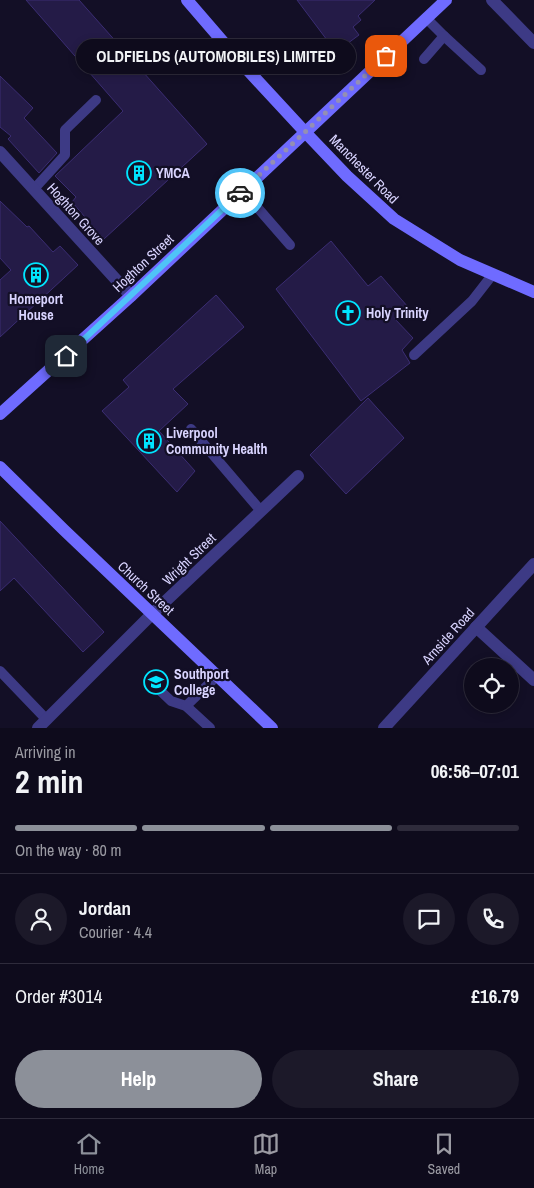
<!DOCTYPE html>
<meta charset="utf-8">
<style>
body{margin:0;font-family:"Archivo Narrow",sans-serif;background:#1c1929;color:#f1f3f6;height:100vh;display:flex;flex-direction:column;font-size:19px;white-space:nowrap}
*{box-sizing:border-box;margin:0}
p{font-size:16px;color:#9b9ba3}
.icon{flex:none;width:28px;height:28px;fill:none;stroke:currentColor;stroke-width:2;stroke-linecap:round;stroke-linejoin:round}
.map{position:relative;height:728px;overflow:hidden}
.side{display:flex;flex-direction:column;background:#0e0b1c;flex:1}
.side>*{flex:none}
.fabs{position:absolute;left:464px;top:658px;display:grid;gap:10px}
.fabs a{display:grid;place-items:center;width:55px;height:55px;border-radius:50%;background:#0e0b1c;box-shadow:0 2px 8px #0003,0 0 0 1px #2e2b3b;font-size:25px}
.pin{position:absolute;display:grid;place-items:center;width:42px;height:42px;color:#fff;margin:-21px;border-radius:10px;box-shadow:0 2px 8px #0006}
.courier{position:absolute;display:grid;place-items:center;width:50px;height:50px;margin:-25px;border:4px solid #4fc3f7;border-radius:50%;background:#fff;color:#222;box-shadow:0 1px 6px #0007}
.bubble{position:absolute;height:35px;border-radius:18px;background:#0e0b1c;box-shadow:0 2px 8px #0003,0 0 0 1px #2e2b3b;font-size:16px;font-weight:700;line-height:35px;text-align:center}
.head em{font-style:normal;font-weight:700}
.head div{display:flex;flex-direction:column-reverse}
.head{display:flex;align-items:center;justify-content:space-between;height:85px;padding:0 15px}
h1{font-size:32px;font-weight:700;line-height:38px}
.bar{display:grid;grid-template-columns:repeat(4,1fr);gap:8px 5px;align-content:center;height:60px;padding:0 15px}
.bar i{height:6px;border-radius:4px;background:#2e2b3b}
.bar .on{background:#8c9099}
.bar p{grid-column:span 4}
.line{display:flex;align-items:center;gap:12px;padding:0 15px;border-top:1px solid #2e2b3b}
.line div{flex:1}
.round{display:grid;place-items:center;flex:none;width:52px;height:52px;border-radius:26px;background:#1c1929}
.button{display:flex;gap:10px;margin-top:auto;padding:10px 15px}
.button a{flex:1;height:58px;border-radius:30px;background:#8c9099;color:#fff;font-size:20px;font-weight:700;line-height:58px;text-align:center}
.button a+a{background:#1c1929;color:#f1f3f6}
.tab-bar{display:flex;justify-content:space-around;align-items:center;height:70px;border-top:1px solid #2e2b3b;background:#0e0b1c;font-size:14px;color:#9b9ba3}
.tab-bar a{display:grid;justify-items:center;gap:2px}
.tab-bar .on{color:#8c9099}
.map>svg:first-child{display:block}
.building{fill:#241b47;stroke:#3b2d73}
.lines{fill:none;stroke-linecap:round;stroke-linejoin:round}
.lane{stroke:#3d3a85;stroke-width:10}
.street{stroke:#3d3a85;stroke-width:12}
.secondary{stroke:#6f6bff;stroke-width:12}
.done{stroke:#948fb3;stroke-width:5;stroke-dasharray:0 9}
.route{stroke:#4fc3f7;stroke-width:6}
.labels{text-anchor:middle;stroke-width:4.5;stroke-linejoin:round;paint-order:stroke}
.street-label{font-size:14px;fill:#d9d4ff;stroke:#130f26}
.poi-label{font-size:14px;font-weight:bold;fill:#d9d4ff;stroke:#130f26;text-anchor:start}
</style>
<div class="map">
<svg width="534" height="728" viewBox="0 0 534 728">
<rect width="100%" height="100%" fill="#130f26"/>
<g class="building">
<polygon points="26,0 79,0 207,144 104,239 72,202 76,197 55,176 123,111"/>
<polygon points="297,0 375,0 358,16 361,20 353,27 359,35 336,52"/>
<polygon points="0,76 33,108 24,118 57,153 39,173 8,139 11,136 0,127"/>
<polygon points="0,201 27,227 29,226 53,252 60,246 78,265 0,337 0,280 11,270 0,258"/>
<polygon points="331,241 368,286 381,276 408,307 394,318 413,338 402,350 410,363 361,401 276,289"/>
<polygon points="216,295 244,327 173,389 188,404 159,431 195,471 177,492 102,411 129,387 123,380"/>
<polygon points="368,398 404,438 346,494 310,455"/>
<polygon points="0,521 104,632 83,652 14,578 0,591"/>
</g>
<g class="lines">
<g class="lane">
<polyline points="426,18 444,36 481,70"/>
<polyline points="424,59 444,36"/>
<polyline points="34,189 65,155 65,130 96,100"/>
<polyline points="243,191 290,245"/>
<polyline points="414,355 472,301 493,274"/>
<polyline points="191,429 261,511"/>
<polyline points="0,671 47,720"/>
<polyline points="150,681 171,701 186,706 210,728"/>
<polyline points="186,706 217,676"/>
</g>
<g class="street">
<polyline points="492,0 534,43"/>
<polyline points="0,152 131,296"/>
<polyline points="476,627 534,680"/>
<polyline points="38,728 152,614 298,476"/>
<polyline points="384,728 534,564"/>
</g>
<g class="secondary">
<polyline points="187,0 243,65 305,132 347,176 394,219 460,260 534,292"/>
<polyline points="0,414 131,296 446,0"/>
<polyline points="0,467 64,530 272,728"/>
</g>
</g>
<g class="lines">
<polyline class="done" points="240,193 386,56"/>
<polyline class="route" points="66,356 240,193"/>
</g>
<defs>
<g id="building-ring" transform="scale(1.25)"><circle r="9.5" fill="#130f26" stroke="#00e5ff" stroke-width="1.5"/><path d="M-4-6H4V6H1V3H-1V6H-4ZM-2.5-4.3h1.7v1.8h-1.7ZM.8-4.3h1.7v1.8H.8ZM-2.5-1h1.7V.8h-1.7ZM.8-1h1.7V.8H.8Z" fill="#00e5ff"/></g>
<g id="church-ring" transform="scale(1.25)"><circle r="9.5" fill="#130f26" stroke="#00e5ff" stroke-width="1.5"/><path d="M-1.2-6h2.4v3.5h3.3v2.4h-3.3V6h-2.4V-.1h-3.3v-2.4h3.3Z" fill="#00e5ff"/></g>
<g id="university-ring" transform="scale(1.25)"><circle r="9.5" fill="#130f26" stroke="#00e5ff" stroke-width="1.5"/><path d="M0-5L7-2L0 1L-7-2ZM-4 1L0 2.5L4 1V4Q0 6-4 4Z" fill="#00e5ff"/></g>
</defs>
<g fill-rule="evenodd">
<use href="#building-ring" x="139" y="173"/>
<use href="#building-ring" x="36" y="275"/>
<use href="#church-ring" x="348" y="313"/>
<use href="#building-ring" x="149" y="441"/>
<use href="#university-ring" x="156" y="682"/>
</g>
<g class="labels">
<g class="street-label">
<text transform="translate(364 169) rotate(45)" y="5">Manchester Road</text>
<text transform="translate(76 214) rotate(48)" y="5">Hoghton Grove</text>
<text transform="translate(143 263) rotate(-43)" y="5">Hoghton Street</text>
<text transform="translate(189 559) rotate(-44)" y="5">Wright Street</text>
<text transform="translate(146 588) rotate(43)" y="5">Church Street</text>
<text transform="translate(448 636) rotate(-48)" y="5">Arnside Road</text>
</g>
<g class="poi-label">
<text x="156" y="178">YMCA</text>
<text x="36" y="304" text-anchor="middle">Homeport<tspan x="36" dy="16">House</tspan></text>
<text x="366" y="318">Holy Trinity</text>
<text x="166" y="438">Liverpool<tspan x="166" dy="16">Community Health</tspan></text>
<text x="174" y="679">Southport<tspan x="174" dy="16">College</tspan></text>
</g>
</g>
</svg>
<div class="fabs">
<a><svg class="icon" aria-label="locate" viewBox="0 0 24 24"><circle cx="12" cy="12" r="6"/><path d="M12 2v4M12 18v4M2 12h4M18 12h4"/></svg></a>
</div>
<div class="pin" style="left:386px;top:56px;background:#ea580c"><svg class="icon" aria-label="bag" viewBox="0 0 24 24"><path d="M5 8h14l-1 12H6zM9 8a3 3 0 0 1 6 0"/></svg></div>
<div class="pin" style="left:66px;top:356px;background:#1f2937"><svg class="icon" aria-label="home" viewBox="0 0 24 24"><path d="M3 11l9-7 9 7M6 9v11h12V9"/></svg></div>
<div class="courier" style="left:240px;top:193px"><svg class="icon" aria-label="car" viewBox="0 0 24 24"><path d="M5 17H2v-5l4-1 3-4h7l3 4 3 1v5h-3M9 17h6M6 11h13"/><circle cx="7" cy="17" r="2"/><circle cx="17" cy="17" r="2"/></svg></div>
<div class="bubble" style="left:76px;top:39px;width:280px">OLDFIELDS (AUTOMOBILES) LIMITED</div>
</div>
<section class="side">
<div class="head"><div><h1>2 min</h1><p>Arriving in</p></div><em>06:56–07:01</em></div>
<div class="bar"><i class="on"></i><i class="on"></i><i class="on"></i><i></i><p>On the way · 80 m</p></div>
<div class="line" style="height:90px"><a class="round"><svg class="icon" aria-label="person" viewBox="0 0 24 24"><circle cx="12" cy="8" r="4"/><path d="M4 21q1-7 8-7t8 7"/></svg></a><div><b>Jordan</b><p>Courier · 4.4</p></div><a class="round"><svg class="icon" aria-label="chat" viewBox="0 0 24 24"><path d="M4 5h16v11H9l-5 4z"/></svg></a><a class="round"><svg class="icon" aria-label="phone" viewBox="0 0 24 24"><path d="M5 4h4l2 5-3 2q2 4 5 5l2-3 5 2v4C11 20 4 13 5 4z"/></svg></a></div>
<div class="line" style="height:65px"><div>Order #3014</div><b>£16.79</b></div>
<div class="button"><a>Help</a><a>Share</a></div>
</section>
<nav class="tab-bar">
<a class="on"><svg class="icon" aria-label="home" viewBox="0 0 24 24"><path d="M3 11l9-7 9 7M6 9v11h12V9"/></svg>Home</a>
<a><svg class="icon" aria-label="map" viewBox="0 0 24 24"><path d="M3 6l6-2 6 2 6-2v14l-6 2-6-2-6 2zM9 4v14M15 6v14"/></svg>Map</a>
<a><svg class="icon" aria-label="saved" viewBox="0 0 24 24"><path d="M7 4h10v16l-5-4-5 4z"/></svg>Saved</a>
</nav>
